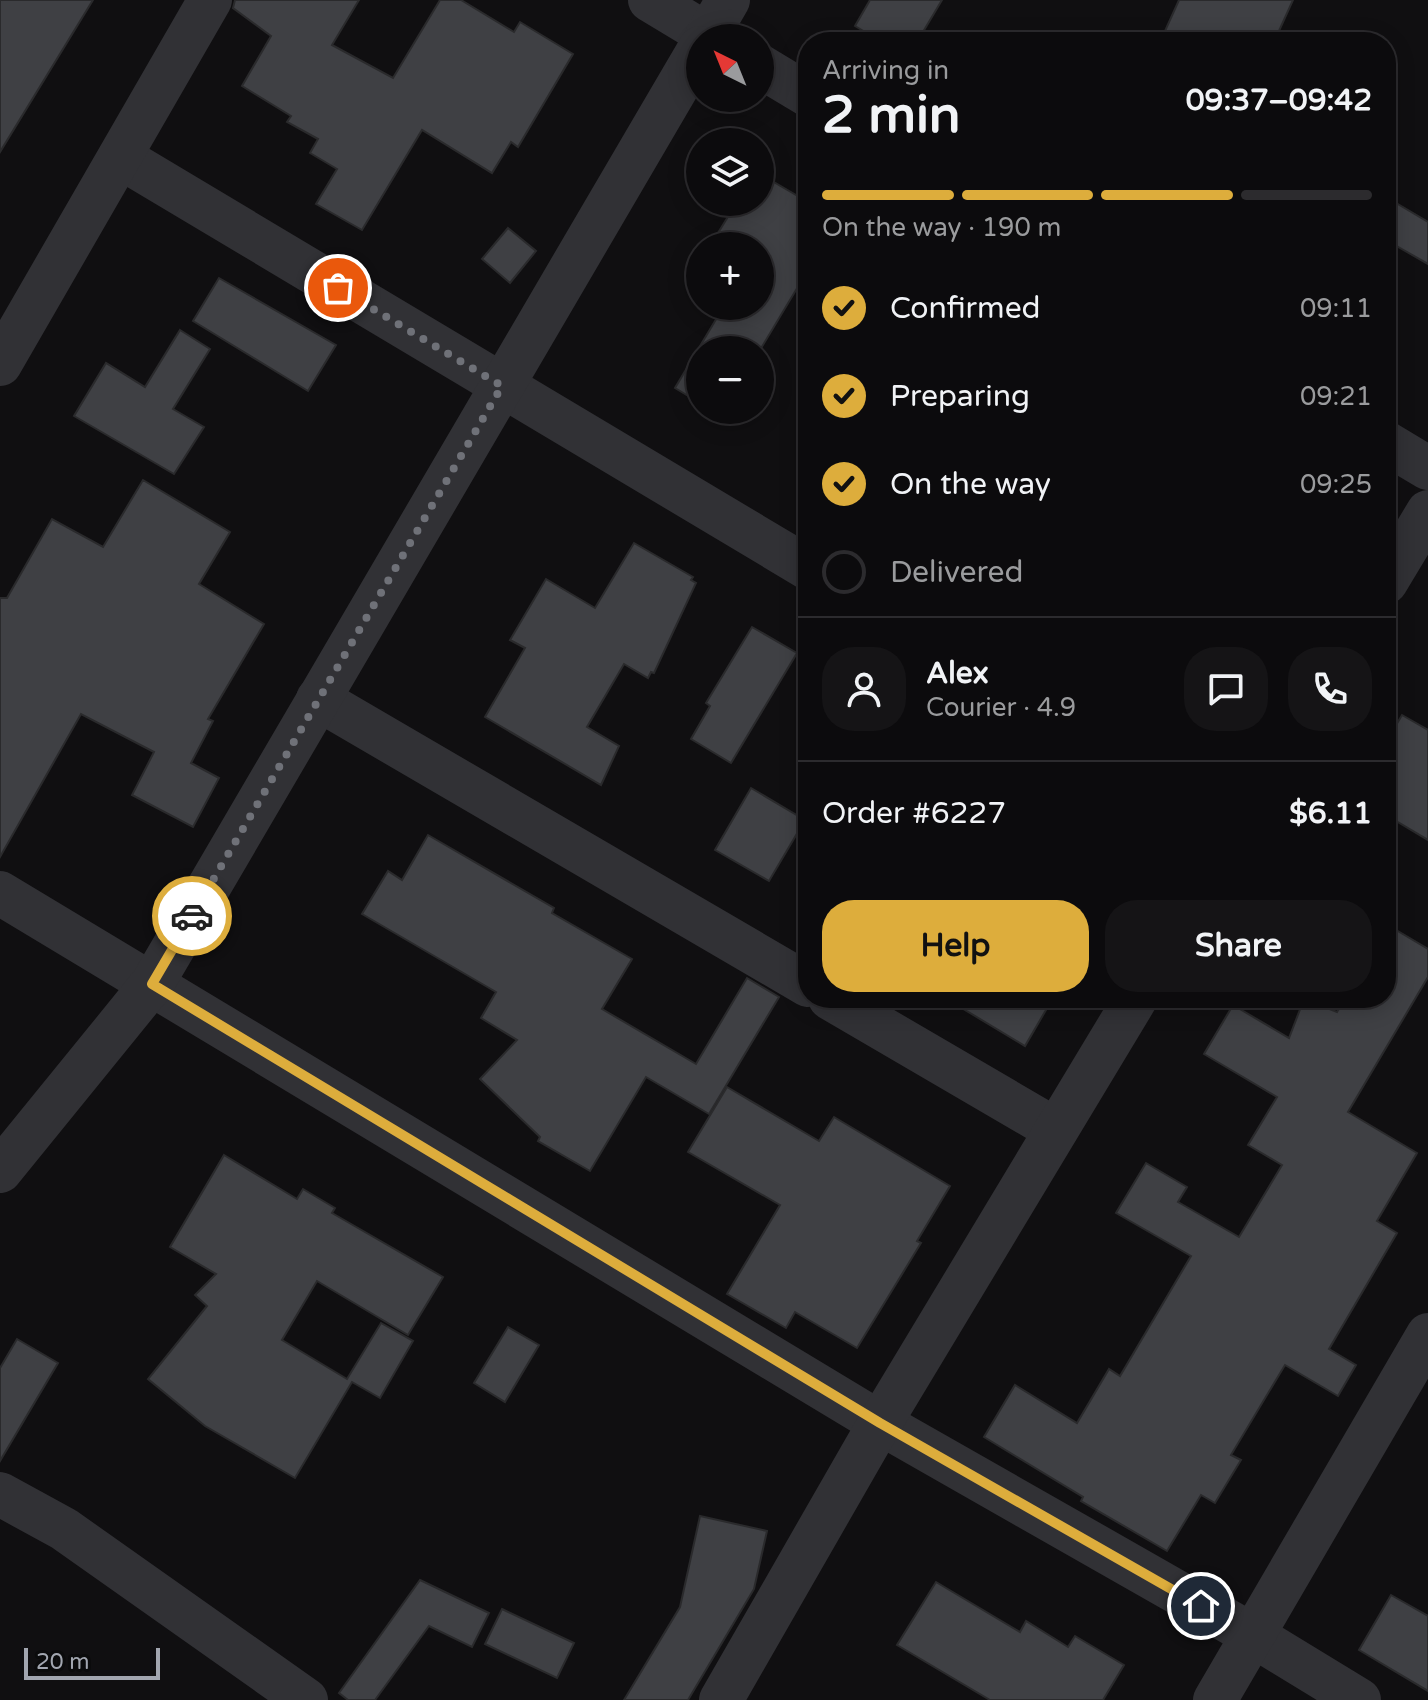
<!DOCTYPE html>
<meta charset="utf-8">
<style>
body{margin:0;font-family:"Varela Round",sans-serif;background:#151416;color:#f1f3f6;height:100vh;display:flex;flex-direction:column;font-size:30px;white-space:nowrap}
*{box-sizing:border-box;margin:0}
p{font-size:26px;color:#9a9b9d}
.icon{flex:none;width:44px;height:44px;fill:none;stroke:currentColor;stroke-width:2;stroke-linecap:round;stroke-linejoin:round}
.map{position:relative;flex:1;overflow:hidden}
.side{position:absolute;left:798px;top:32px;width:598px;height:976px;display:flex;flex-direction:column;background:#0c0b0d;border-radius:32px;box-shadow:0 4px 20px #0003,0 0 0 2px #2c2b2e}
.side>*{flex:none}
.needle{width:52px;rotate:317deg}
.controls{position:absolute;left:686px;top:24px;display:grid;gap:16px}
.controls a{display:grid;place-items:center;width:88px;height:88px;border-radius:50%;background:#0c0b0d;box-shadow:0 4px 20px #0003,0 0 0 2px #2c2b2e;font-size:40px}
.scale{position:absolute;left:24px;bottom:20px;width:136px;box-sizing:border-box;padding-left:8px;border:4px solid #a2a6b0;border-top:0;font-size:22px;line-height:28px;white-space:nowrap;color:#a2a6b0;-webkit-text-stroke:6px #0b0b0c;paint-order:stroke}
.pin{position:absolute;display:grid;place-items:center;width:68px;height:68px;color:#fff;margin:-34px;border:4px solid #fff;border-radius:50%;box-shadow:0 2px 8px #0007}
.courier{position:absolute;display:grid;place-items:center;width:80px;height:80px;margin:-40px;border:6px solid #ddad3c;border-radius:50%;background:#fff;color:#222;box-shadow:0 2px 10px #0007}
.summary em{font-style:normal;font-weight:700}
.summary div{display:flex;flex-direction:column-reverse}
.summary{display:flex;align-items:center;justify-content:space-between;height:136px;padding:0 24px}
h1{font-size:52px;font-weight:700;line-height:60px}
.bar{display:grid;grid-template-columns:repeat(4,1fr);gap:12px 8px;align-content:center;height:96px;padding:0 24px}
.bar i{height:10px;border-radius:6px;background:#2c2b2e}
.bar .on{background:#ddad3c}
.bar p{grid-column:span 4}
.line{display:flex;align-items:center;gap:20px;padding:0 24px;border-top:2px solid #2c2b2e}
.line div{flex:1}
.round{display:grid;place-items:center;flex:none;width:84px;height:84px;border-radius:32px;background:#151416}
ol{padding:0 24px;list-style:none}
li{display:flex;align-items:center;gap:24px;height:88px}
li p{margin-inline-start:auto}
li .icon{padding:8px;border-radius:50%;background:#ddad3c;color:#111;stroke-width:4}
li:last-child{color:#9a9b9d}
li i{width:44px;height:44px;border:4px solid #2c2b2e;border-radius:50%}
.action{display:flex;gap:16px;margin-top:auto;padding:16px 24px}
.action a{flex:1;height:92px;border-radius:32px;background:#ddad3c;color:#111;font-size:32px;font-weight:700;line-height:92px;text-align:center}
.action a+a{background:#151416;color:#f1f3f6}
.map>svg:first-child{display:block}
.building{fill:#3f4044;stroke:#2a2a2c;stroke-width:2}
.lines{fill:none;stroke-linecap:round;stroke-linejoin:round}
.street{stroke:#313135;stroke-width:44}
.done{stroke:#6f7178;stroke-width:8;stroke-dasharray:0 14.4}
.route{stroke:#ddad3c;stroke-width:10}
</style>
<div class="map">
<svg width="1428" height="1700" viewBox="0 0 1428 1700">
<rect width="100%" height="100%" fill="#100f11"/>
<g class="building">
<polygon points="0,0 93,0 0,152"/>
<polygon points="235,0 359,0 332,45 393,78 440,0 461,0 514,32 520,22 573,54 518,147 511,142 492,173 422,130 362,230 316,204 337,169 310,153 318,139 287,122 291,116 242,86 271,36 233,8"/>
<polygon points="870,0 942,0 917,42 882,42 855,26"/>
<polygon points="1179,0 1293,0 1274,42 1160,42"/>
<polygon points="760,174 808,202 808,270 760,350 700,350 700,403 675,388 724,306 760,306 761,246 710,246 737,202 760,202"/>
<polygon points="1386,197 1428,222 1428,264 1386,240"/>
<polygon points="508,228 536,251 510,283 482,259"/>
<polygon points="219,278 336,345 308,391 193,321"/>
<polygon points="180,330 210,349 173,409 204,427 174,474 74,416 106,363 145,387"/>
<polygon points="143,480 230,532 199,584 264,624 208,719 213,721 191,763 219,778 193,827 132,795 154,752 81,714 0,857 0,598 7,598 52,519 103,547"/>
<polygon points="634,543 693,577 691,580 696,583 654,673 651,672 648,678 624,664 587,727 619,746 601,785 485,717 525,648 510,640 546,579 595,608"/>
<polygon points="752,627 797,653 731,763 691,739 710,706 706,703"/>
<polygon points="1402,715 1428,730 1428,840 1386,815 1386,742"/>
<polygon points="751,788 805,820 769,881 715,850"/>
<polygon points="428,835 554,908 552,913 632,959 602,1009 696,1064 747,978 779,997 709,1114 646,1077 590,1171 538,1141 540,1137 480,1079 517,1040 481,1018 496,992 362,914 388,871 402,880"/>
<polygon points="1386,924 1428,949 1428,977 1348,1112 1417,1153 1377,1221 1397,1233 1329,1349 1356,1365 1338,1396 1285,1365 1231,1455 1241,1460 1215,1503 1201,1495 1167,1551 1081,1501 1083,1497 984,1437 1015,1385 1077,1423 1109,1369 1120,1376 1191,1256 1116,1213 1146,1163 1187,1187 1178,1202 1239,1237 1282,1165 1248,1145 1277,1097 1204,1054 1233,1005 1289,1038 1304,999 1337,1012 1345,998 1386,998"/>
<polygon points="945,998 1053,998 1025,1046"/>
<polygon points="727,1087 819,1141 834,1117 950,1186 917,1241 921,1243 857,1348 795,1312 786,1328 727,1294 780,1205 688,1152"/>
<polygon points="224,1155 297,1199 303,1189 335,1208 332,1213 443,1277 408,1335 317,1281 282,1340 347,1379 381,1323 413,1341 380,1398 352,1382 295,1478 205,1426 148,1379 207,1306 195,1295 216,1274 170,1247"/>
<polygon points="508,1327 539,1345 505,1402 474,1383"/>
<polygon points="17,1339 58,1363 0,1461 0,1368"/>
<polygon points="700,1516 767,1531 754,1589 688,1700 624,1700 680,1607"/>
<polygon points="420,1580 489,1613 472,1647 429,1626 375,1700 348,1700 339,1693"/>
<polygon points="936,1582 1020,1632 1026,1621 1068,1647 1075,1636 1124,1665 1103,1700 990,1700 897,1645"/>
<polygon points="1391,1595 1428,1616 1428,1691 1359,1650"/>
<polygon points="502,1609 574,1643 557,1678 485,1644"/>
</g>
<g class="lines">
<g class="street">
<polyline points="650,0 713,38"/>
<polyline points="706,38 728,0"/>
<polyline points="760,66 808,95"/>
<polyline points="120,157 808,568"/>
<polyline points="0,364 210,0"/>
<polyline points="1386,443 1428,468"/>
<polyline points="1386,582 1428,512"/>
<polyline points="318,699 808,985"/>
<polyline points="0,893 880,1423 1254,1636 1359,1700"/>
<polyline points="830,998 1056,1130"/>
<polyline points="0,1171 152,984 700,48"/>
<polyline points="0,1494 64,1529 306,1700"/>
<polyline points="721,1700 880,1423 1136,998"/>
<polyline points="1215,1700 1428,1335"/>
</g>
</g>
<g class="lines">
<polyline class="done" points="192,916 502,386 338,288"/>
<polyline class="route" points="192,916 152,984 880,1423 1201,1606"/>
</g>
</svg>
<div class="controls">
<a><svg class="needle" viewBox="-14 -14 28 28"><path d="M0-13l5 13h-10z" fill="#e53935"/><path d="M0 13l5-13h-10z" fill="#9a9b9d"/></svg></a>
<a><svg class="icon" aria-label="layers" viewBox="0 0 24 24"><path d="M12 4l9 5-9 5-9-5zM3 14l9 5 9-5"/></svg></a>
<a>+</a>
<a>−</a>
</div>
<div class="scale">20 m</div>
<div class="pin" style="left:338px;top:288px;background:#ea580c"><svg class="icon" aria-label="bag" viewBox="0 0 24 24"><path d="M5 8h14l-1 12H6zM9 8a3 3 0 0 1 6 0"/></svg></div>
<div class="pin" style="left:1201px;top:1606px;background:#1f2937"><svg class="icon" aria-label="home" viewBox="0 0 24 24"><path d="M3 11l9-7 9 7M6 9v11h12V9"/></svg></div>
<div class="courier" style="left:192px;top:916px"><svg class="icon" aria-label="car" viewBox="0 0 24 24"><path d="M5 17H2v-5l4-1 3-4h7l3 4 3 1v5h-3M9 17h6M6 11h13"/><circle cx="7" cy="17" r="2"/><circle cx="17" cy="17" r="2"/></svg></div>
<section class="side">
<div class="summary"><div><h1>2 min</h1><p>Arriving in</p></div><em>09:37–09:42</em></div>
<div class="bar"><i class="on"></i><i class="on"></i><i class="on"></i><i></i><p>On the way · 190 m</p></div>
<ol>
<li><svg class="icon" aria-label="check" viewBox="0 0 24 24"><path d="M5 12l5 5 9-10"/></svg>Confirmed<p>09:11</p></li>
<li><svg class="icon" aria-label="check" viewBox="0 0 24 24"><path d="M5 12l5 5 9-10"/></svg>Preparing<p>09:21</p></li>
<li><svg class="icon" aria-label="check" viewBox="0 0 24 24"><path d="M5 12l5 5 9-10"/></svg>On the way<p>09:25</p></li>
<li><i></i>Delivered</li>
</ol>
<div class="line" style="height:144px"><a class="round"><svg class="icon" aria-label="person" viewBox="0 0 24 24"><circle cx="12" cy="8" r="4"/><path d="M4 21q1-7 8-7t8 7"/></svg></a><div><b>Alex</b><p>Courier · 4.9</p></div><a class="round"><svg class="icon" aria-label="chat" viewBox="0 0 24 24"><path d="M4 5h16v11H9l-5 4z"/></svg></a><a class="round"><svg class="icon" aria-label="phone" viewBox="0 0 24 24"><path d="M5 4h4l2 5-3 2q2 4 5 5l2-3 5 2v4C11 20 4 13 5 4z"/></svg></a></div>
<div class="line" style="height:104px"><div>Order #6227</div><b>$6.11</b></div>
<div class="action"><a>Help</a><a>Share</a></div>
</section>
</div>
